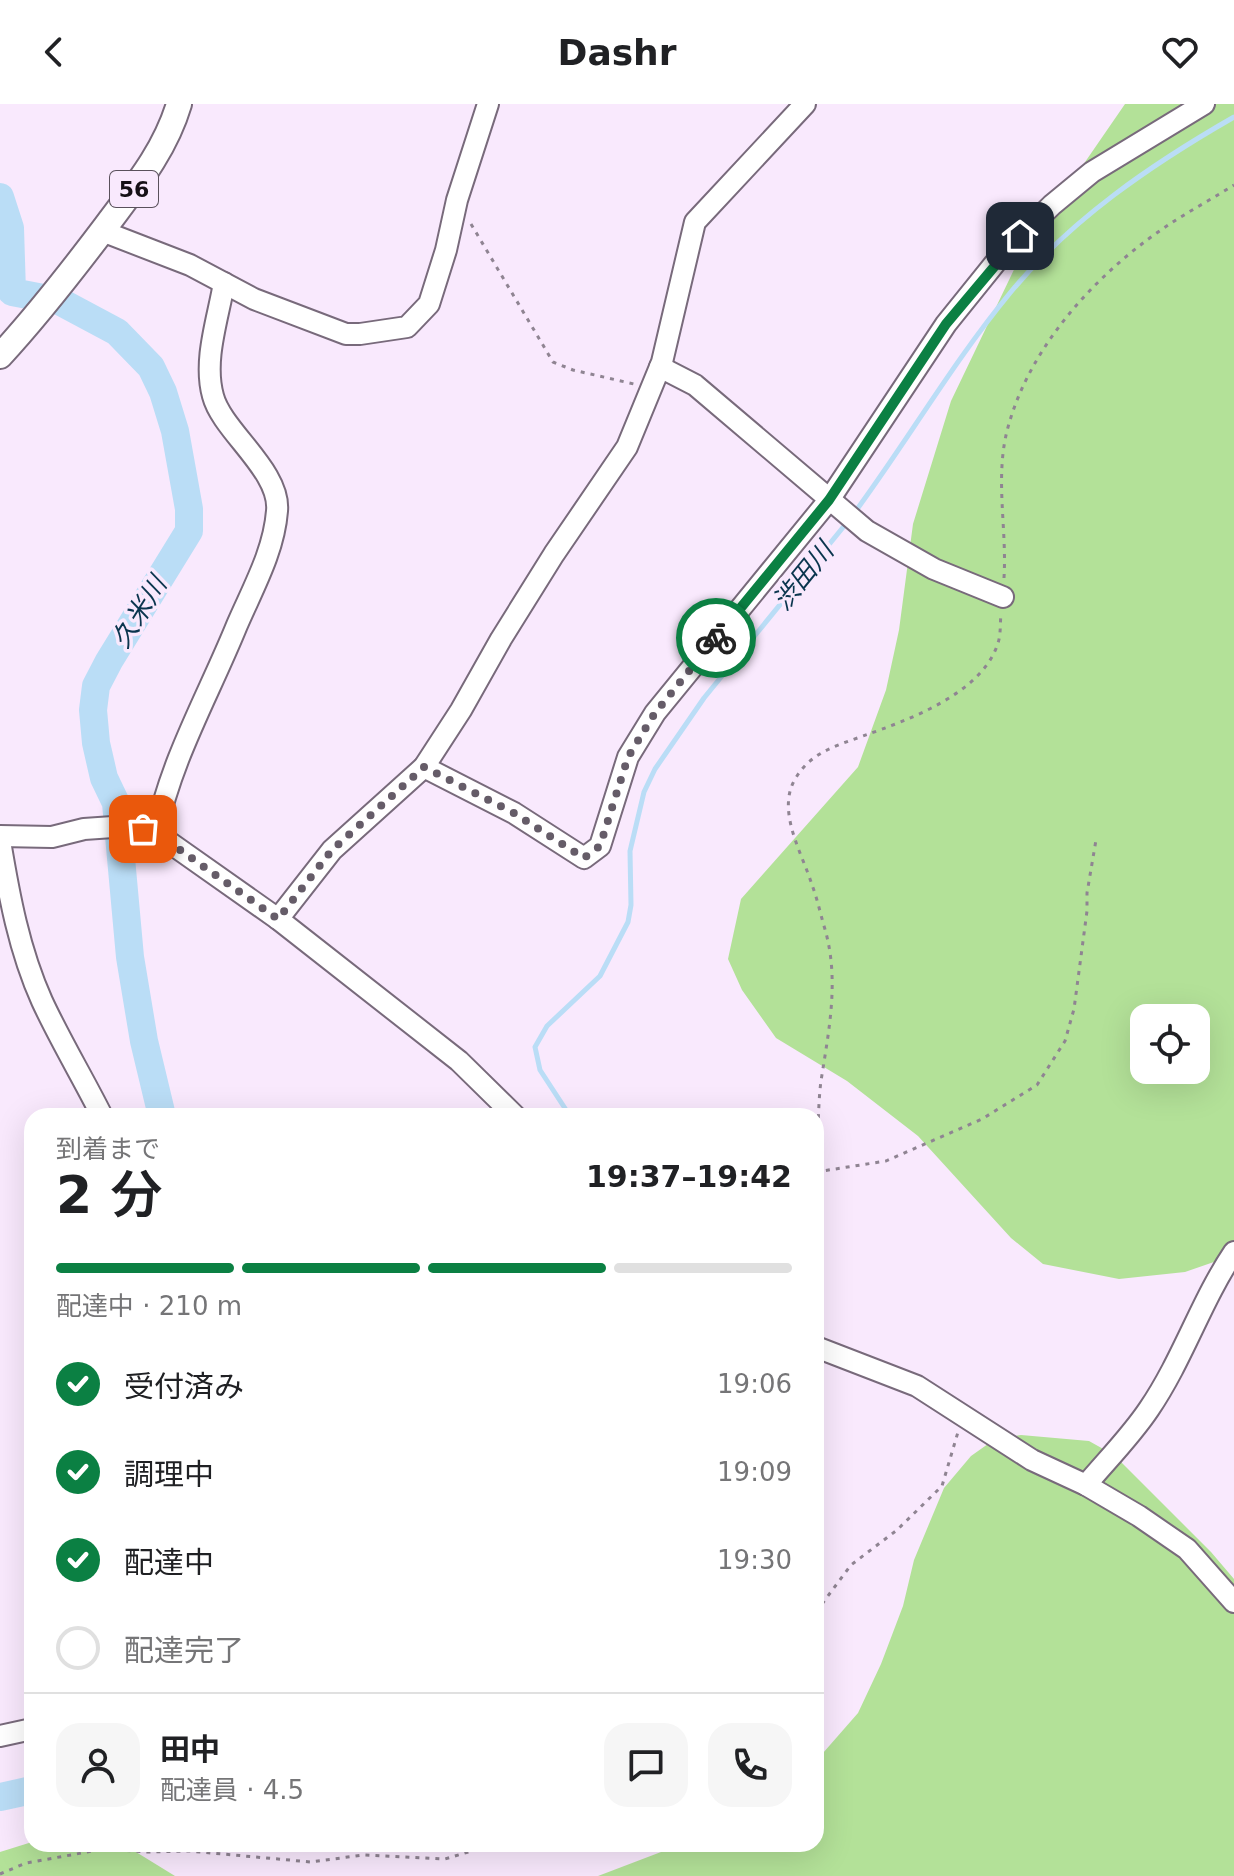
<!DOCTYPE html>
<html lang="ja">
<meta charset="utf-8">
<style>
body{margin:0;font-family:"DejaVu Sans","Noto Sans JP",sans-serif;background:#f6f6f6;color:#202124;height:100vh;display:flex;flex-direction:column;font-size:30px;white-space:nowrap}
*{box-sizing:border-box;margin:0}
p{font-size:26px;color:#757577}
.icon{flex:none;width:44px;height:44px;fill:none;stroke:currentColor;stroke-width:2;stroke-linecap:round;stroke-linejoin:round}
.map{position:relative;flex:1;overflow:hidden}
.sheet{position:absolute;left:24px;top:1004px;width:800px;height:744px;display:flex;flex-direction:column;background:#fff;border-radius:24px;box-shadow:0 8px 32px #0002}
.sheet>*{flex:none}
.fabs{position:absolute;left:1130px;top:900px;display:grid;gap:16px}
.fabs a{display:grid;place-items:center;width:80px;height:80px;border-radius:16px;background:#fff;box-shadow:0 8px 32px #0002;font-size:40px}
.pin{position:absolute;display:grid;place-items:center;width:68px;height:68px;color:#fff;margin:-34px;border-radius:16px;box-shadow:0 4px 12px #0006}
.courier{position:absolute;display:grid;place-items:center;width:80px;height:80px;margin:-40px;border:6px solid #0b8043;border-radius:50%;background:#fff;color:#222;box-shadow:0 2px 10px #0007}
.head em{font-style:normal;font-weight:600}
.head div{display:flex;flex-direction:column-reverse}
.head{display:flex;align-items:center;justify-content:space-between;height:136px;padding:0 32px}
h1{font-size:52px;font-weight:600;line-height:60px}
.bar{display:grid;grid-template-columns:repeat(4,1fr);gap:12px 8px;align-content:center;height:96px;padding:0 32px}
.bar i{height:10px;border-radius:6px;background:#e0e0e0}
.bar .current{background:#0b8043}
.bar p{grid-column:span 4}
.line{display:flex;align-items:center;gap:20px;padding:0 32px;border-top:2px solid #e0e0e0}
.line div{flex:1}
.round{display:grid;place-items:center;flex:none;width:84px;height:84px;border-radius:24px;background:#f6f6f6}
ol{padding:0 32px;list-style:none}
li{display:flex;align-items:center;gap:24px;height:88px}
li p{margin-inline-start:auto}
li .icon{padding:8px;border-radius:50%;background:#0b8043;color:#fff;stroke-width:4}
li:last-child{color:#757577}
li i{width:44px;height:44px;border:4px solid #e0e0e0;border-radius:50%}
header{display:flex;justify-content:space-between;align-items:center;height:104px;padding:0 32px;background:#fff;font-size:36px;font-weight:600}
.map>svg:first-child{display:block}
.green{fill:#b3e198;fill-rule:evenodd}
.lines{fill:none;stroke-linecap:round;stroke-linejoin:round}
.stream{stroke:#baddf6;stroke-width:5}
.river{stroke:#baddf6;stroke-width:28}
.minor-casing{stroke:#786a7b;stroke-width:24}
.major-casing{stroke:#786a7b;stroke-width:28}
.path{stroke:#8f8492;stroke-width:3;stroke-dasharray:4 6;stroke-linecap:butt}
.minor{stroke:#fff;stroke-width:20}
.major{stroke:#fff;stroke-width:24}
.done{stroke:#655c68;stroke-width:8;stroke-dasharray:0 14.4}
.route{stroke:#0b8043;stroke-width:10}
.labels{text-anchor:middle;stroke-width:7;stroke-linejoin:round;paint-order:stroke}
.shield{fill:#f9e9fd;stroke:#5a515c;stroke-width:2}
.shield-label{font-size:22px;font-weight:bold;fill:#161017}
.water-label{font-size:26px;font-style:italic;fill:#0a354e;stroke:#f9e9fd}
</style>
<header><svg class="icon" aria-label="back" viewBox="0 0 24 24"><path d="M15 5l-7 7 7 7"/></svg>Dashr<svg class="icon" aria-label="heart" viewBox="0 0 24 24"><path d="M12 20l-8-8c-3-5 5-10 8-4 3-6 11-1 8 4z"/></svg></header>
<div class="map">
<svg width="1234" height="1772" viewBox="0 0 1234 1772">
<rect width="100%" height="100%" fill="#f9e9fd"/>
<g class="green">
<path d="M1125,0H1234V1151L1185,1168L1119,1175L1043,1160L1011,1134L918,1032L847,977L776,934L742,886L728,855L741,795L858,663L886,586L899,526L913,420L951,297L1021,151ZM1144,914H1196V966H1144Z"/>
<polygon points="1021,1331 1089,1337 1114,1351 1211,1448 1234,1475 1234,1772 598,1772 682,1740 816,1740 816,1657 858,1609 881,1560 903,1502 914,1456 944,1384 971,1352 995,1335"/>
<polygon points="32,1738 123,1740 175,1772 0,1772 0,1748"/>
</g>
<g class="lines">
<g class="stream">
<polyline points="0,186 12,188"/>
<path d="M855,408C908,336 953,258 1010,189C1071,115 1152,60 1234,13"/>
<polyline points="570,1012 540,966 535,943 547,922 600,872 628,818 631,801 630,747 644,688 655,665 704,594 849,416"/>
</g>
<g class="river">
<polyline points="0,93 10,124 12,188 59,197 117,228 151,263 163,288 175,327 189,405 189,427 109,557 96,582 93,606 96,639 104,674 116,699 130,853 144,937 162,1012"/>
<polyline points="0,1693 32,1686"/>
</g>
<g class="minor-casing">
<g id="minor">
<polyline points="102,127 190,161 254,195 346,230 360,230 407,223 429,200 446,146 457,96 488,0"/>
<polyline points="660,263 695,281 867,427 934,465 1003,493"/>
<polyline points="424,663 514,709 584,754 600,742 628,653 655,609 829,396 946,220 1004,148 1052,101 1092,68 1204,0"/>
<path d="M156,729C171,655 209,590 237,521C253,484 274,447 277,407C281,367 222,327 213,292C203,256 218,215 224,179"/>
<polyline points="0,732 52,733 84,725 113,723 143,725 156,729 278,815 459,957 515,1012"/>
<path d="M0,737C9,791 19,846 42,897C60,936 83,974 102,1012"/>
<polyline points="278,815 332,746 424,663 461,606 501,535 554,450 627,343 662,258 695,118 805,0"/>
<polyline points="816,1243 917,1282 1032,1356 1086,1381 1139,1412 1187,1445 1234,1498"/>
<path d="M1086,1381C1107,1356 1131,1332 1149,1305C1183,1255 1201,1197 1234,1148"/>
<polyline points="0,1632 32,1625"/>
</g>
</g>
<g class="major-casing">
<path id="major" d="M0,252C38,211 72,167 106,122C135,83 165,47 179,0"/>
</g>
<g class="path">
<polyline points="471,120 553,258 573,266 634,280"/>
<path d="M1004,474C1007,425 995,375 1007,327C1029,240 1102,163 1176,116C1195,104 1215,93 1234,81"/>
<path d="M816,1044C819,1022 818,999 821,977C829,925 840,874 824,822C820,808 817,794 812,781C803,751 777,709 794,677C809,649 835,642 863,632C908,616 982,590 998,539C1001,530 1000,519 1001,509"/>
<polyline points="816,1068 886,1057 982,1015 1037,981 1065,937 1074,905 1087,807 1087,789 1096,736"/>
<polyline points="816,1508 851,1461 897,1426 942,1382 958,1328"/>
<polyline points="0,1770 26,1759 104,1745 147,1748 189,1747 311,1758 363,1751 445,1755 495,1740"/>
</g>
<use href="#minor" class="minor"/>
<use href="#major" class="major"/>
</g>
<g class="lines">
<polyline class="done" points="143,725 156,729 278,815 332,746 424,663 514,709 584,754 600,742 628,653 655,609 716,534"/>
<polyline class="route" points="716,534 829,396 946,220 1020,132"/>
</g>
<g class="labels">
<rect class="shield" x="110" y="67" width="48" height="36" rx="6"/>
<g class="shield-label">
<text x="134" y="93">56</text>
</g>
<g class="water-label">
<text transform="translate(803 472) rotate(-51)" y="9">渋田川</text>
<text transform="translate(139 508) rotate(-58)" y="9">久米川</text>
</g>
</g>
</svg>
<div class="fabs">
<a><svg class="icon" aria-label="locate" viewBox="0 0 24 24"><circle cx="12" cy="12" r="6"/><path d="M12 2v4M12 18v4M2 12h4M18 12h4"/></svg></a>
</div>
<div class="pin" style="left:143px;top:725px;background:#ea580c"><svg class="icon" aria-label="bag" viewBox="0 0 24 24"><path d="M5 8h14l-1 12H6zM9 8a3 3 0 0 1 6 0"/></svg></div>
<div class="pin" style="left:1020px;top:132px;background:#1f2937"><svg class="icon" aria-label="home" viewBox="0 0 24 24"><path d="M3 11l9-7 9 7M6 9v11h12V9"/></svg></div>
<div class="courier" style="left:716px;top:534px"><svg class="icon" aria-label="bike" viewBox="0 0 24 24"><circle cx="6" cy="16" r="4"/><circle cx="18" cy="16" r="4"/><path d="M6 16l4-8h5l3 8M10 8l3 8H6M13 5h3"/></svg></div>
<section class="sheet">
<div class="head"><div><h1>2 分</h1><p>到着まで</p></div><em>19:37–19:42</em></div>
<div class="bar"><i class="current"></i><i class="current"></i><i class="current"></i><i></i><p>配達中 · 210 m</p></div>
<ol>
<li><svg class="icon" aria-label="check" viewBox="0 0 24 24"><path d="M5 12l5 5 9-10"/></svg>受付済み<p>19:06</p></li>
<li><svg class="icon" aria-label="check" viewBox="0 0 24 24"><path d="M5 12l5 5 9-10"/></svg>調理中<p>19:09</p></li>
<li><svg class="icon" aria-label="check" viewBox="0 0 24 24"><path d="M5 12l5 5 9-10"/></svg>配達中<p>19:30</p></li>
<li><i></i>配達完了</li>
</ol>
<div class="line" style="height:144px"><a class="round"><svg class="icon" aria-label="person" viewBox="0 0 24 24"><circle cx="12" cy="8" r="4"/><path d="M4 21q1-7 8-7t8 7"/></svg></a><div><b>田中</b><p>配達員 · 4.5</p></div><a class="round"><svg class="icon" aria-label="chat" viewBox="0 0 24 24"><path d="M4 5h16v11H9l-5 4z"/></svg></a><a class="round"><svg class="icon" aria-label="phone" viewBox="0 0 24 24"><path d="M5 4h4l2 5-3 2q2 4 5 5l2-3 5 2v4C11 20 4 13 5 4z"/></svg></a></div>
</section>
</div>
